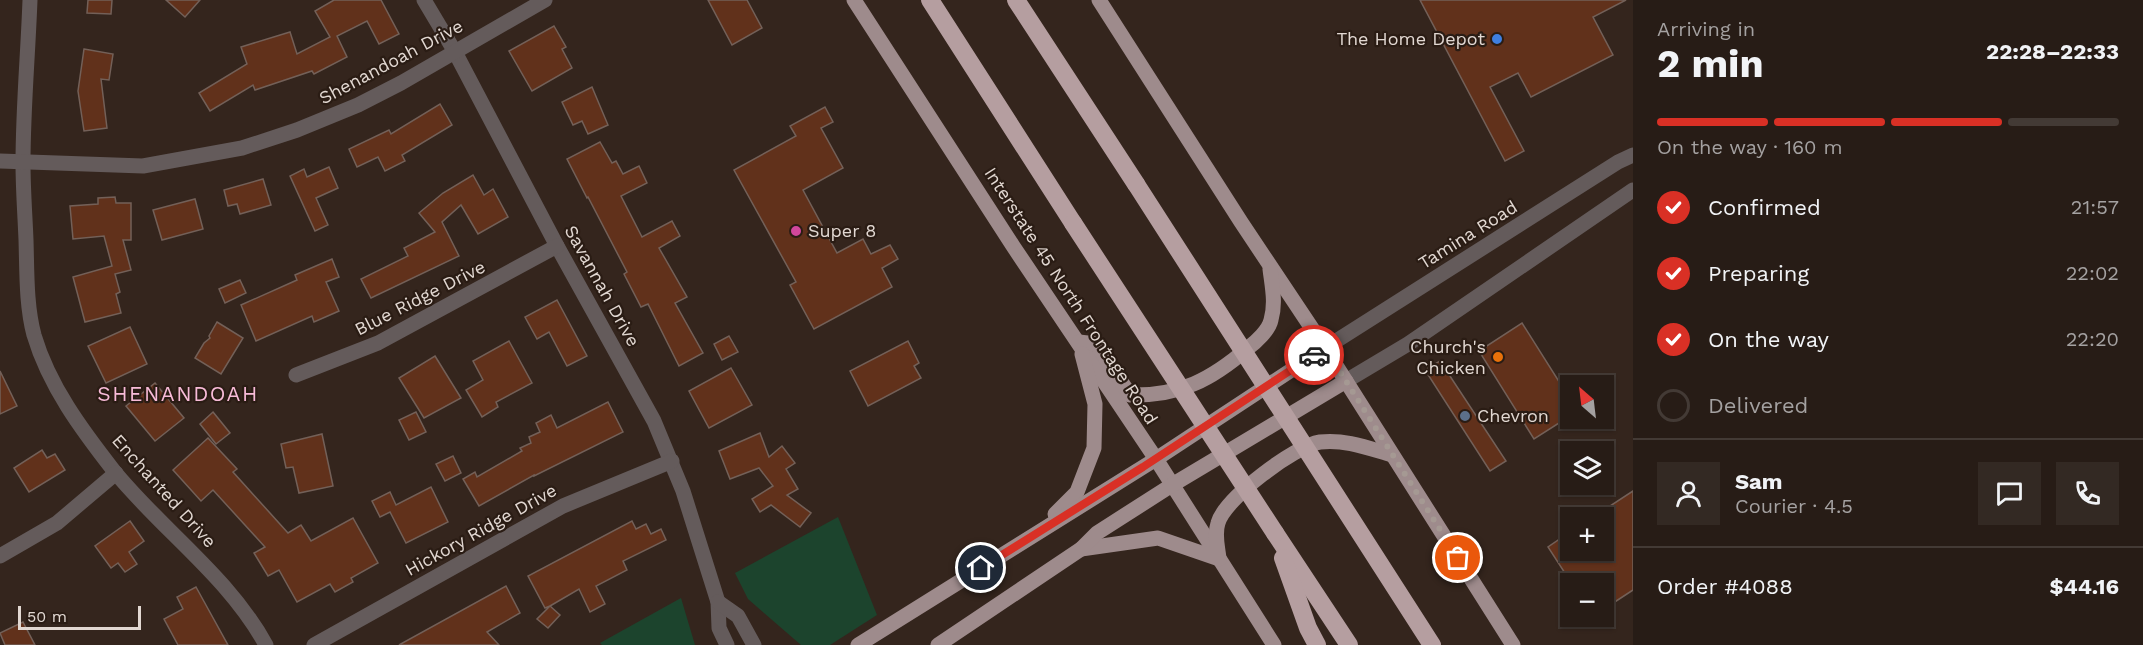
<!DOCTYPE html>
<meta charset="utf-8">
<style>
body{margin:0;font-family:"Work Sans",sans-serif;background:#332923;color:#f1f3f6;height:100vh;display:flex;flex-direction:column;font-size:22px;white-space:nowrap}
*{box-sizing:border-box;margin:0}
p{font-size:20px;color:#a4a1a1}
.icon{flex:none;width:33px;height:33px;fill:none;stroke:currentColor;stroke-width:2;stroke-linecap:round;stroke-linejoin:round}
.map{position:relative;flex:1;overflow:hidden}
.side{display:flex;flex-direction:column;background:#271c16;width:510px}
.side>*{flex:none}
.needle{width:39px;rotate:332deg}
.tools{position:absolute;left:1560px;top:375px;display:grid;gap:12px}
.tools a{display:grid;place-items:center;width:54px;height:54px;border-radius:0px;background:#271c16;box-shadow:0 2px 4px #0004,0 0 0 2px #433a35;font-size:30px}
.scale{position:absolute;left:18px;bottom:15px;width:123px;box-sizing:border-box;padding-left:6px;border:3px solid #e2d8d2;border-top:0;font-size:16px;line-height:21px;white-space:nowrap;color:#e2d8d2;-webkit-text-stroke:4px #2a1c14;paint-order:stroke}
.pin{position:absolute;display:grid;place-items:center;width:51px;height:51px;color:#fff;margin:-26px;border:3px solid #fff;border-radius:50%;box-shadow:0 2px 6px #0007}
.courier{position:absolute;display:grid;place-items:center;width:60px;height:60px;margin:-30px;border:4px solid #d93025;border-radius:50%;background:#fff;color:#222;box-shadow:0 2px 8px #0007}
.headline em{font-style:normal;font-weight:700}
.headline div{display:flex;flex-direction:column-reverse}
.headline{display:flex;align-items:center;justify-content:space-between;height:102px;padding:0 24px}
h1{font-size:39px;font-weight:700;line-height:45px}
.bar{display:grid;grid-template-columns:repeat(4,1fr);gap:9px 6px;align-content:center;height:72px;padding:0 24px}
.bar i{height:8px;border-radius:4px;background:#433a35}
.bar .on{background:#d93025}
.bar p{grid-column:span 4}
.line{display:flex;align-items:center;gap:15px;padding:0 24px;border-top:2px solid #433a35}
.line div{flex:1}
.round{display:grid;place-items:center;flex:none;width:63px;height:63px;border-radius:0px;background:#332923}
ol{padding:0 24px;list-style:none}
li{display:flex;align-items:center;gap:18px;height:66px}
li p{margin-inline-start:auto}
li .icon{padding:6px;border-radius:50%;background:#d93025;color:#fff;stroke-width:4}
li:last-child{color:#a4a1a1}
li i{width:33px;height:33px;border:3px solid #433a35;border-radius:50%}
main{display:flex;flex:1;min-height:0}
.map>svg:first-child{display:block}
.green{fill:#1c442d}
.building{fill:#61311b;stroke:#736058;stroke-width:1.5}
.lines{fill:none;stroke-linecap:round;stroke-linejoin:round}
.minor{stroke:#645b5b;stroke-width:15}
.major{stroke:#9e8b8c;stroke-width:15}
.highway{stroke:#b59ea0;stroke-width:18}
.highway-bridge{stroke:#b59ea0;stroke-width:18}
.done{stroke:#a59993;stroke-width:6;stroke-dasharray:0 10.8}
.route{stroke:#d93025;stroke-width:8}
.shop-dot{fill:#3f7fe0;stroke:#2a1c14;stroke-width:2}
.hotel-dot{fill:#d1479c;stroke:#2a1c14;stroke-width:2}
.food-dot{fill:#e8710a;stroke:#2a1c14;stroke-width:2}
.service-dot{fill:#5c6f8a;stroke:#2a1c14;stroke-width:2}
.labels{text-anchor:middle;stroke-width:4.5;stroke-linejoin:round;paint-order:stroke}
.poi-label{font-size:18px;fill:#e2d8d2;stroke:#2a1c14;text-anchor:end}
.street-label{font-size:18px;fill:#e2d8d2;stroke:#2a1c14}
.quarter-label{font-size:21px;letter-spacing:1.5px;fill:#f8bbd8;stroke:#2a1c14}
</style>
<main>
<div class="map">
<svg width="1633" height="645" viewBox="0 0 1633 645">
<rect width="100%" height="100%" fill="#34251d"/>
<g class="green">
<polygon points="838,517 877,615 830,645 801,645 748,599 735,573"/>
<polygon points="681,598 695,645 602,645 600,643"/>
</g>
<g class="building">
<polygon points="88,0 112,0 111,14 87,13"/>
<polygon points="166,0 200,0 185,17"/>
<polygon points="334,0 381,0 399,34 379,44 367,21 337,36 347,57 314,74 312,71 255,90 253,85 210,111 199,93 247,64 241,47 290,32 297,54 330,37 315,11"/>
<polygon points="708,0 747,0 762,28 732,45"/>
<polygon points="1420,0 1626,0 1593,17 1613,55 1531,97 1518,73 1490,87 1524,151 1505,161"/>
<polygon points="554,26 566,47 562,49 572,68 532,91 509,51"/>
<polygon points="84,49 113,54 109,80 101,79 107,128 84,131 78,91"/>
<polygon points="592,87 608,125 588,134 582,121 573,125 562,102"/>
<polygon points="440,104 452,125 402,155 405,161 385,171 378,157 357,167 349,149 389,130 391,134"/>
<polygon points="825,107 833,122 821,128 843,168 803,190 837,253 863,239 871,254 890,245 898,259 882,268 892,287 814,329 790,285 796,282 734,170 796,136 790,126"/>
<polygon points="600,142 612,163 616,161 623,174 639,166 647,183 621,196 642,237 672,221 680,236 659,248 687,297 675,303 703,353 679,366 648,304 641,307 624,274 627,272 588,197 587,198 567,159"/>
<polygon points="329,167 338,188 316,198 328,225 315,231 290,176 304,169 307,177"/>
<polygon points="473,175 484,195 493,189 508,217 478,234 461,205 442,222 459,256 371,298 361,279 408,256 404,248 435,232 419,213 443,193"/>
<polygon points="263,179 271,205 240,214 237,204 228,206 224,190"/>
<polygon points="115,197 116,203 131,203 131,240 123,240 131,270 115,274 120,292 116,294 121,313 85,322 73,277 112,266 104,236 73,239 70,206 98,204 98,198"/>
<polygon points="195,199 203,229 162,240 153,210"/>
<polygon points="332,259 339,277 326,282 339,311 314,322 312,316 256,341 241,305 297,280 295,275"/>
<polygon points="240,280 246,293 225,303 219,289"/>
<polygon points="557,300 587,356 567,366 549,332 537,339 525,317"/>
<polygon points="217,322 243,338 221,374 195,358 204,343 210,338 209,336"/>
<polygon points="1522,323 1570,399 1570,416 1534,439 1479,351"/>
<polygon points="130,327 147,364 106,383 88,346"/>
<polygon points="729,336 738,352 722,360 714,344"/>
<polygon points="509,341 532,383 496,402 498,407 482,417 466,390 483,380 473,361"/>
<polygon points="908,341 919,363 914,366 921,378 868,406 850,371"/>
<polygon points="435,356 461,398 424,418 399,378"/>
<polygon points="1440,361 1506,461 1490,471 1425,370"/>
<polygon points="731,368 752,405 709,428 689,391"/>
<polygon points="0,371 17,406 0,414"/>
<polygon points="155,383 184,418 155,441 126,406"/>
<polygon points="608,402 623,432 534,476 534,475 479,506 463,479 475,472 477,477 522,451 520,448 531,443 529,437 540,432 536,423 551,415 557,428"/>
<polygon points="213,412 230,433 216,444 200,424"/>
<polygon points="416,412 426,432 409,440 399,420"/>
<polygon points="760,433 769,457 782,446 795,463 786,469 798,489 787,495 811,513 800,527 771,505 760,512 752,499 773,486 759,468 730,479 719,451"/>
<polygon points="322,434 333,486 299,493 293,467 286,468 281,444"/>
<polygon points="208,438 237,469 233,472 288,533 301,525 311,541 353,518 378,563 351,578 353,582 335,592 330,584 297,602 279,570 268,576 254,553 265,547 213,490 201,501 173,470"/>
<polygon points="42,450 47,458 55,454 65,470 29,492 14,468"/>
<polygon points="453,456 461,473 445,481 436,464"/>
<polygon points="431,487 448,522 406,543 390,512 380,517 372,501 390,492 396,505"/>
<polygon points="1633,491 1633,590 1604,609 1604,584 1572,584 1548,547 1570,532 1570,550 1604,550 1604,510"/>
<polygon points="130,521 144,541 129,552 137,564 125,572 118,563 111,568 95,546"/>
<polygon points="632,521 636,529 646,524 651,534 661,529 666,540 623,561 627,570 596,586 605,604 590,612 579,589 550,606 560,615 548,628 537,619 550,606 545,608 528,576"/>
<polygon points="506,586 520,613 487,632 499,645 399,645"/>
<polygon points="196,587 228,645 178,645 164,619 183,609 177,597"/>
<polygon points="23,622 35,645 5,645 0,633"/>
</g>
<g class="lines">
<g class="minor">
<path d="M30,0C28,54 23,109 23,163C23,189 25,215 26,240C27,271 26,305 34,335C49,386 82,430 114,471C163,531 228,576 266,645"/>
<polyline points="424,0 455,52 557,246 654,421 683,491 718,602 719,628 727,645"/>
<polyline points="0,161 143,166 242,148 297,130 358,105 401,83 545,0"/>
<polyline points="1325,348 1618,162 1633,155"/>
<polyline points="296,375 378,343 557,246"/>
<polyline points="1346,381 1408,344 1633,190"/>
<polyline points="0,556 57,523 116,473"/>
<polyline points="718,602 738,616 754,645"/>
<polyline points="314,645 563,506 672,461"/>
</g>
<g class="major">
<polyline points="854,0 1013,246 1156,459 1274,645"/>
<polyline points="1099,0 1241,222 1325,348 1513,645"/>
<path d="M1079,342L1096,344L1130,395C1180,396 1211,380 1248,348C1256,342 1269,330 1271,320C1276,303 1272,286 1270,269"/>
<polyline points="1055,514 1077,492 1094,448 1095,404 1082,354"/>
<path d="M1081,549L1158,538L1219,559C1218,547 1214,535 1218,523C1225,498 1295,446 1320,442C1345,439 1368,448 1392,455"/>
<polyline points="858,645 1156,459 1325,348"/>
<polyline points="938,645 1081,549 1097,533 1172,485 1346,381"/>
</g>
<g class="highway">
<polyline points="930,0 1073,223"/>
<polyline points="1016,0 1136,184"/>
<polyline points="1275,533 1349,645"/>
<polyline points="1283,558 1308,628 1317,645"/>
</g>
<g class="highway-bridge">
<polyline points="1136,184 1432,645"/>
<polyline points="1073,223 1275,533"/>
</g>
</g>
<g class="lines">
<polyline class="done" points="1314,355 1325,348 1458,558"/>
<polyline class="route" points="981,568 1143,467 1314,355"/>
</g>
<circle class="shop-dot" cx="1497" cy="39" r="6"/>
<circle class="hotel-dot" cx="796" cy="231" r="6"/>
<circle class="food-dot" cx="1498" cy="357" r="6"/>
<circle class="service-dot" cx="1465" cy="416" r="6"/>
<g class="labels">
<g class="poi-label">
<text x="1485" y="45">The Home Depot</text>
<text x="808" y="237" text-anchor="start">Super 8</text>
<text x="1486" y="353">Church's<tspan x="1486" dy="21">Chicken</tspan></text>
<text x="1477" y="422" text-anchor="start">Chevron</text>
</g>
<g class="street-label">
<text transform="translate(391 62) rotate(-28)" y="6">Shenandoah Drive</text>
<text transform="translate(1468 235) rotate(-32)" y="6">Tamina Road</text>
<text transform="translate(602 286) rotate(61)" y="6">Savannah Drive</text>
<text transform="translate(1071 296) rotate(57)" y="6">Interstate 45 North Frontage Road</text>
<text transform="translate(420 298) rotate(-27)" y="6">Blue Ridge Drive</text>
<text transform="translate(164 491) rotate(48)" y="6">Enchanted Drive</text>
<text transform="translate(481 530) rotate(-29)" y="6">Hickory Ridge Drive</text>
</g>
<g class="quarter-label">
<text x="178" y="401">SHENANDOAH</text>
</g>
</g>
</svg>
<div class="tools">
<a><svg class="needle" viewBox="-14 -14 28 28"><path d="M0-13l5 13h-10z" fill="#e53935"/><path d="M0 13l5-13h-10z" fill="#a4a1a1"/></svg></a>
<a><svg class="icon" aria-label="layers" viewBox="0 0 24 24"><path d="M12 4l9 5-9 5-9-5zM3 14l9 5 9-5"/></svg></a>
<a>+</a>
<a>−</a>
</div>
<div class="scale">50 m</div>
<div class="pin" style="left:1458px;top:558px;background:#ea580c"><svg class="icon" aria-label="bag" viewBox="0 0 24 24"><path d="M5 8h14l-1 12H6zM9 8a3 3 0 0 1 6 0"/></svg></div>
<div class="pin" style="left:981px;top:568px;background:#1f2937"><svg class="icon" aria-label="home" viewBox="0 0 24 24"><path d="M3 11l9-7 9 7M6 9v11h12V9"/></svg></div>
<div class="courier" style="left:1314px;top:355px"><svg class="icon" aria-label="car" viewBox="0 0 24 24"><path d="M5 17H2v-5l4-1 3-4h7l3 4 3 1v5h-3M9 17h6M6 11h13"/><circle cx="7" cy="17" r="2"/><circle cx="17" cy="17" r="2"/></svg></div>
</div>
<section class="side">
<div class="headline"><div><h1>2 min</h1><p>Arriving in</p></div><em>22:28–22:33</em></div>
<div class="bar"><i class="on"></i><i class="on"></i><i class="on"></i><i></i><p>On the way · 160 m</p></div>
<ol>
<li><svg class="icon" aria-label="check" viewBox="0 0 24 24"><path d="M5 12l5 5 9-10"/></svg>Confirmed<p>21:57</p></li>
<li><svg class="icon" aria-label="check" viewBox="0 0 24 24"><path d="M5 12l5 5 9-10"/></svg>Preparing<p>22:02</p></li>
<li><svg class="icon" aria-label="check" viewBox="0 0 24 24"><path d="M5 12l5 5 9-10"/></svg>On the way<p>22:20</p></li>
<li><i></i>Delivered</li>
</ol>
<div class="line" style="height:108px"><a class="round"><svg class="icon" aria-label="person" viewBox="0 0 24 24"><circle cx="12" cy="8" r="4"/><path d="M4 21q1-7 8-7t8 7"/></svg></a><div><b>Sam</b><p>Courier · 4.5</p></div><a class="round"><svg class="icon" aria-label="chat" viewBox="0 0 24 24"><path d="M4 5h16v11H9l-5 4z"/></svg></a><a class="round"><svg class="icon" aria-label="phone" viewBox="0 0 24 24"><path d="M5 4h4l2 5-3 2q2 4 5 5l2-3 5 2v4C11 20 4 13 5 4z"/></svg></a></div>
<div class="line" style="height:78px"><div>Order #4088</div><b>$44.16</b></div>
</section>
</main>
